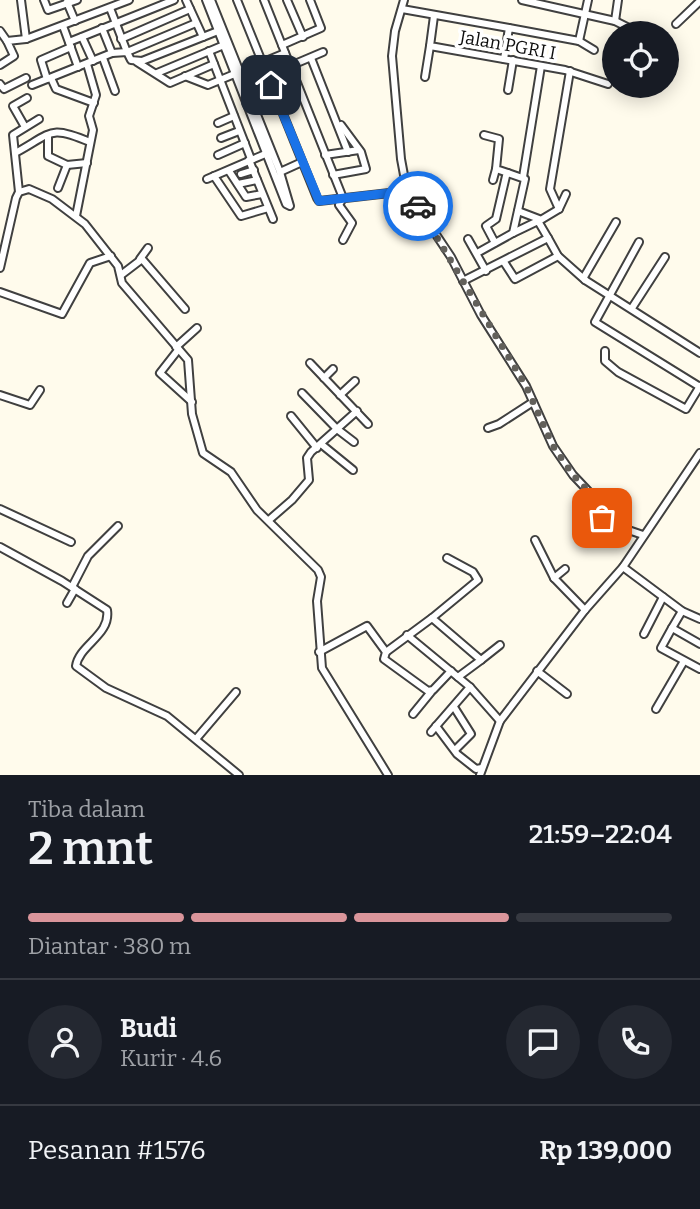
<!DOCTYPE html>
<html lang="id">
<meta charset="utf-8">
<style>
body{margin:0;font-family:Bitter,serif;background:#242831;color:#f1f3f6;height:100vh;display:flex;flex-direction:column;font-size:26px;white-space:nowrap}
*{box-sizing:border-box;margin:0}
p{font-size:23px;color:#9ea1a6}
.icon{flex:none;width:38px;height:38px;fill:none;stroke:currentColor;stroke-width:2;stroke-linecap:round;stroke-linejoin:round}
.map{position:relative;height:775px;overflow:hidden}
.sheet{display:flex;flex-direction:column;background:#171b24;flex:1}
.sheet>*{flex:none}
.tools{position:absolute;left:602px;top:21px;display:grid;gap:14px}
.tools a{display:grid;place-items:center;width:77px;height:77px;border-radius:50%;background:#171b24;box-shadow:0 4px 18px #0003;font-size:35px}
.pin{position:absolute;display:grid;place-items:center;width:60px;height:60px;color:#fff;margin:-30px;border-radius:14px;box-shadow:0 4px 10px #0006}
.courier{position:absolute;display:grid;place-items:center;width:70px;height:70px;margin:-35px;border:5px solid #1a73e8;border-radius:50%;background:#fff;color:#222;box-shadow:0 2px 9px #0007}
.headline em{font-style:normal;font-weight:600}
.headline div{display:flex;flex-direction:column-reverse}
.headline{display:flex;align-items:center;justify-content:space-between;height:119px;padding:0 28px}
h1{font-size:46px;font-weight:600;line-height:52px}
.bar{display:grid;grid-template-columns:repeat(4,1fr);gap:10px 7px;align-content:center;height:84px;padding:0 28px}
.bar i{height:9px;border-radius:5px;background:#363941}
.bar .current{background:#da959b}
.bar p{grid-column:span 4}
.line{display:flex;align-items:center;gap:18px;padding:0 28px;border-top:2px solid #363941}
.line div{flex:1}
.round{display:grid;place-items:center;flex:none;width:74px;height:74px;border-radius:37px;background:#242831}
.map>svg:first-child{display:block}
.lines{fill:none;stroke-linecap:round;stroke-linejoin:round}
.minor-casing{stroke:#404040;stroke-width:10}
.minor{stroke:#fff;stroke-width:6}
.done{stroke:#62605b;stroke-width:7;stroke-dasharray:0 12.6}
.route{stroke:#1a73e8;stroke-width:9}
.labels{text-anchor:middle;stroke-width:7;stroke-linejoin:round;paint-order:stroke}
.street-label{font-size:18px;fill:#0d0d0d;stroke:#fff}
</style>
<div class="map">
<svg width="700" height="775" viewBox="0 0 700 775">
<rect width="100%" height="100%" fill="#fffbec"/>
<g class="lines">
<g class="minor-casing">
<g id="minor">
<polyline points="21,0 26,39 129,0"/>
<polyline points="44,0 48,10 77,0"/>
<polyline points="186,0 203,37"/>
<polyline points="206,0 286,204 290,206 280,172 211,0"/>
<polyline points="237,0 317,198 319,201 407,191"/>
<polyline points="264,0 343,198 339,205 352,223 343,240"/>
<polyline points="287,0 303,37"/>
<polyline points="404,0 395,31 392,56 401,159 407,191 451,257 481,315 526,386 553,446 573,475 590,493 599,514 608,523 643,535"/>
<polyline points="522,0 615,21 639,33"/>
<polyline points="67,2 75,21"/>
<polyline points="110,8 127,52 196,23"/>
<polyline points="402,9 509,28"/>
<polyline points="434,16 430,46 565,70 608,84"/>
<polyline points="615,21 618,0"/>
<polyline points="676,24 700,1"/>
<polyline points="63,26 78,67"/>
<polyline points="102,28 112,53"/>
<polyline points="0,31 7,41"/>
<polyline points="82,37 93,61"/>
<polyline points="121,39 190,9"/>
<polyline points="579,41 594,50"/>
<polyline points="69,42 174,0"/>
<polyline points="282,45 321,28 310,0"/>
<polyline points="209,51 251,159"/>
<polyline points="103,58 115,91"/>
<polyline points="311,58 348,152"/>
<polyline points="504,59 509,28 579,41 588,0"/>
<polyline points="137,62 170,83 214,64"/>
<polyline points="0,65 14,56 7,41 26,39"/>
<polyline points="290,66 323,52"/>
<polyline points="157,73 224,45"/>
<polyline points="185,76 208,85 285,53"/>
<polyline points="425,77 430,46"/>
<polyline points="51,78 56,89 94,103"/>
<polyline points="47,79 41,60 71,47"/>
<polyline points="0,84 4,89 26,78"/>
<polyline points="32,85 112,53 127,52 131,60 142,61 218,31"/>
<polyline points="508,90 513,60"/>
<polyline points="218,123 234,116"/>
<polyline points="25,127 13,106 27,98"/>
<polyline points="48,135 48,156 67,165 87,163"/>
<polyline points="484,135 499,139 496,169 508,173"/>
<polyline points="221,138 239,131"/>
<path d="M17,152C53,132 50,125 90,142"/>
<polyline points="218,155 245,143"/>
<polyline points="325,155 359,150"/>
<polyline points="249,160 273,219"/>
<polyline points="229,171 246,197 262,194"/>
<polyline points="280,172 302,162"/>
<polyline points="241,174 254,170"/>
<polyline points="333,175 366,169 361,152 341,125"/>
<polyline points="214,176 241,216 268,208"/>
<polyline points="523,177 541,66"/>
<polyline points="207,179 270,152"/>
<polyline points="493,180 496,169"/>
<polyline points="238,184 257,180"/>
<polyline points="58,188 67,165"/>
<polyline points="19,192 13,135 39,119"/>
<polyline points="559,209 550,189 570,71"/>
<polyline points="518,211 539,219"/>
<polyline points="76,216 93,130 89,116 96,95 87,64"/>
<polyline points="391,217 400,207 414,199"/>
<polyline points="539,221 559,209 566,194"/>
<polyline points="616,222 584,277 585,280 700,353"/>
<polyline points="548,238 558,256 585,280"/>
<polyline points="468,239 486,271"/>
<polyline points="639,242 595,322 700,387"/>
<polyline points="477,253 513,233 525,179 508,173 506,176 496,219 486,226 495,243"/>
<polyline points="140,259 148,248"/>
<polyline points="504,262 515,279 558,256"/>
<polyline points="0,268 16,198 19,192 29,189 52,199 85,224 118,266 122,283 188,360 192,414 203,453 231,472 257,510 318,570 321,577 317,601 322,668 388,775"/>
<polyline points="121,275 142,259 185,309"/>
<polyline points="463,281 548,238 538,221 513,233"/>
<polyline points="0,292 62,314 90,263 111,256"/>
<polyline points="632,308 665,257"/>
<polyline points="176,347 197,328"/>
<polyline points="178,350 160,373 192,402"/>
<polyline points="605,351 605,361 618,372 686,409 700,386"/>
<polyline points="310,363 368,424"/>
<polyline points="324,378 333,369"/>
<polyline points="302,393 337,429 354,442"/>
<polyline points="0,395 30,405 40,390"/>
<polyline points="340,395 355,381"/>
<polyline points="291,416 317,448"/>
<polyline points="488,428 499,424 533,402"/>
<polyline points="321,444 353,470"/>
<polyline points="0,509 71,542"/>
<polyline points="269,520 292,500 309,480 307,458 311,452 357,411"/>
<polyline points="535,540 554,578 585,610"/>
<path d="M0,547L62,581L107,610C111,635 79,645 76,666L106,688L167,716L239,775"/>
<polyline points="447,558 473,572 478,580 432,618 481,660 458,677"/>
<polyline points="623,567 682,611 700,619"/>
<polyline points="554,578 565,569"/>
<polyline points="72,587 88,556 118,526"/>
<polyline points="67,603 75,589"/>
<polyline points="682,611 672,628 700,644"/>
<polyline points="672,628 661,648 700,669"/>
<polyline points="644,634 663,597"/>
<polyline points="407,635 470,687 500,721"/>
<polyline points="319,652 367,626 386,652 384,659 428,691 433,690 451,671"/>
<polyline points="386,652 432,618"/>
<polyline points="481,660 500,645"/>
<polyline points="537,671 567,694"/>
<polyline points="454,707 471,734 455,750"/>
<polyline points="656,709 684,661"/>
<polyline points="413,714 431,692"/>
<polyline points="436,726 457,754 476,769 482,768"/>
<polyline points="431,732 470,687"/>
<polyline points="196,739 236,692"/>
<polyline points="480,775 500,721 585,610 623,567 700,453"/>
</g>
</g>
<use href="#minor" class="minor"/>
</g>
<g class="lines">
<polyline class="done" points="418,206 526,386 553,446 573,475 590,493 602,518"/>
<polyline class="route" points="271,85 319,201 407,191 418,206"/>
</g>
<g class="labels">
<g class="street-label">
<text transform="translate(508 45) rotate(10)" y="6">Jalan PGRI I</text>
</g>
</g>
</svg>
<div class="tools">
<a><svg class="icon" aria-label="locate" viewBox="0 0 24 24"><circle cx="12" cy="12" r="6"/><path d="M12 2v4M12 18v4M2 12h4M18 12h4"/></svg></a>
</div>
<div class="pin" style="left:602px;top:518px;background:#ea580c"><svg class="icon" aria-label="bag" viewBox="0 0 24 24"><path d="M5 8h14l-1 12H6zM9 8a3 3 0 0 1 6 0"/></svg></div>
<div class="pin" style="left:271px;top:85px;background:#1f2937"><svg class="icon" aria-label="home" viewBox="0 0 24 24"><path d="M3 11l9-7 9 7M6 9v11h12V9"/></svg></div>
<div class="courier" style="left:418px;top:206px"><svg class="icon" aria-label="car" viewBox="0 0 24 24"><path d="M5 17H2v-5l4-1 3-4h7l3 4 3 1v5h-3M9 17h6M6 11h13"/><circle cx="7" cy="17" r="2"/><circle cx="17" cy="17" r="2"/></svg></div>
</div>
<section class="sheet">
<div class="headline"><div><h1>2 mnt</h1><p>Tiba dalam</p></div><em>21:59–22:04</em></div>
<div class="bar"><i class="current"></i><i class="current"></i><i class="current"></i><i></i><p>Diantar · 380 m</p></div>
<div class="line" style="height:126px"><a class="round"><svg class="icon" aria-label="person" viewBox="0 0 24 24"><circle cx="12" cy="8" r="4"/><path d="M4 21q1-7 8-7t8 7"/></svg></a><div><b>Budi</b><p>Kurir · 4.6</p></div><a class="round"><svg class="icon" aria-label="chat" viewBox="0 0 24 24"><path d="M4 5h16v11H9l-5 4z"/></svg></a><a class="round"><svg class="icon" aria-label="phone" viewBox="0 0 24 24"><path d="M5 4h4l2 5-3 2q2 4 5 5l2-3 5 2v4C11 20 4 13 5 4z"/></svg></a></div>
<div class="line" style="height:91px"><div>Pesanan #1576</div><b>Rp 139,000</b></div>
</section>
